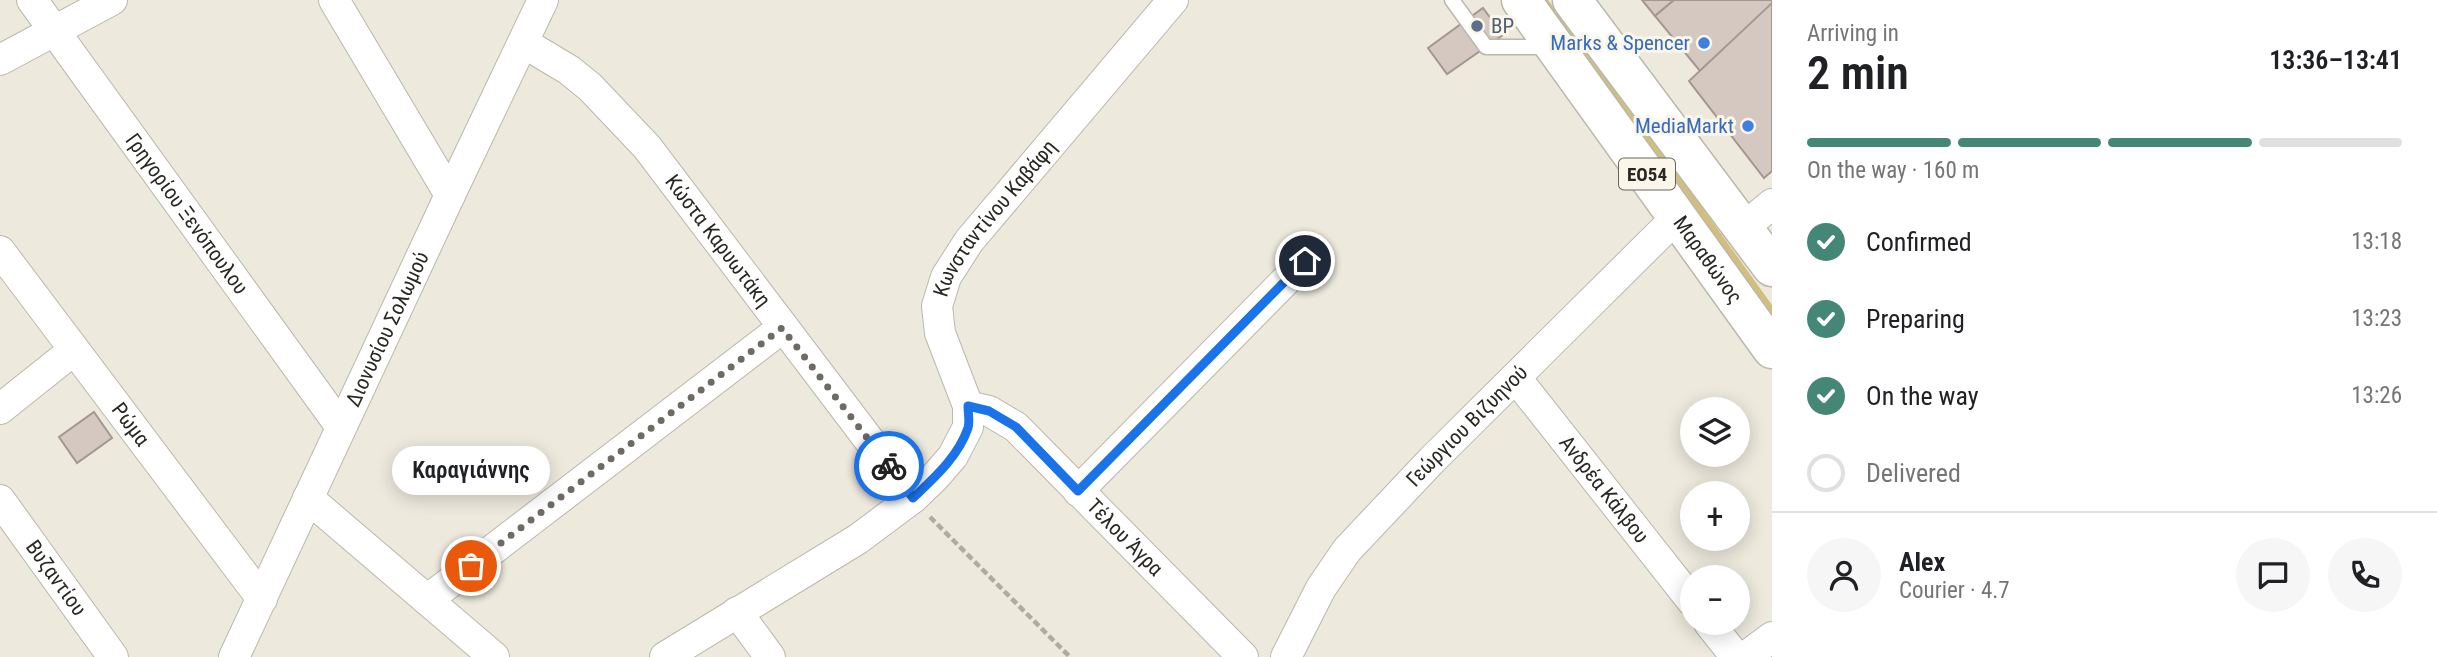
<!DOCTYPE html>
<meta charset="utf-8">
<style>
body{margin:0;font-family:"Roboto Condensed",sans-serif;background:#f6f6f6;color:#202124;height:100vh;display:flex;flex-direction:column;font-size:26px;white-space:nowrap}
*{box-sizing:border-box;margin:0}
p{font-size:23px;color:#757577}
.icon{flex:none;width:38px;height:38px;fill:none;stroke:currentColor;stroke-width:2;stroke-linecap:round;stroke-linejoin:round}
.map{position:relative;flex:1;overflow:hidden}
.details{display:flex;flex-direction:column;background:#fff;width:665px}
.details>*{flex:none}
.tools{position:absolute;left:1680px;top:397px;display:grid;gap:14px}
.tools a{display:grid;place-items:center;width:70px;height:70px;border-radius:50%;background:#fff;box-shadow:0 4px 18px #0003;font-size:35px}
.pin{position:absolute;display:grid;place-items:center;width:60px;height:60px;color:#fff;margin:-30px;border:4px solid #fff;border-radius:50%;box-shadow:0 2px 7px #0007}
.courier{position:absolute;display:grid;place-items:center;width:70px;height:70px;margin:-35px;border:5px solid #1a73e8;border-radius:50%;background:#fff;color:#222;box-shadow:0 2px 9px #0007}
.bubble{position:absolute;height:49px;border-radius:24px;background:#fff;box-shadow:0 4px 18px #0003;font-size:23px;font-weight:600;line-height:49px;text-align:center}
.summary em{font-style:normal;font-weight:600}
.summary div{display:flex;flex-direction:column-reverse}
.summary{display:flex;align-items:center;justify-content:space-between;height:119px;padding:0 35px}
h1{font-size:46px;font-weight:600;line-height:52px}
.bar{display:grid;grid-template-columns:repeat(4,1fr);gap:10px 7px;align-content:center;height:84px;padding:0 35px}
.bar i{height:9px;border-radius:5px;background:#e0e0e0}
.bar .selected{background:#458777}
.bar p{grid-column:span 4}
.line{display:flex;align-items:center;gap:18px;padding:0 35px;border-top:2px solid #e0e0e0}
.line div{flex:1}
.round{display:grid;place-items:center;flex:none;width:74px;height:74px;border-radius:37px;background:#f6f6f6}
ol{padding:0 35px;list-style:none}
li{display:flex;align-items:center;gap:21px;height:77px}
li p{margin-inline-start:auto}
li .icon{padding:7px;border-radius:50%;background:#458777;color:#fff;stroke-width:4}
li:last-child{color:#757577}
li i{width:38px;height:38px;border:4px solid #e0e0e0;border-radius:50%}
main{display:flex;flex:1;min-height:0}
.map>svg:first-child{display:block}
.green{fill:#d2bf7e}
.building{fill:#d5c8c1;stroke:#a49791;stroke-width:2}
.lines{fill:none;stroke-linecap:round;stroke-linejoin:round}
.service-casing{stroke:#bbb7ab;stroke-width:17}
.minor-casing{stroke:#bbb7ab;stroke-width:32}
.primary-casing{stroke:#bbb7ab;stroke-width:41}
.path{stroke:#aeaba1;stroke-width:4.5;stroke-dasharray:7 3.5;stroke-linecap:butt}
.service{stroke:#fff;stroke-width:14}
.minor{stroke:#fff;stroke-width:30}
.primary{stroke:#fff;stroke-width:38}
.done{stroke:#6d6b63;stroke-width:7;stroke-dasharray:0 12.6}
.route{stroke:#1a73e8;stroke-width:9}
.service-dot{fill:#5c6f8a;stroke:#faf6ea;stroke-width:2.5}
.shop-dot{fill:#3f7fe0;stroke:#faf6ea;stroke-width:2.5}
.labels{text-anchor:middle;stroke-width:6;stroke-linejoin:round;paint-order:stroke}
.shield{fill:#faf6ea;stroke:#67655e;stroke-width:2}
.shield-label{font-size:19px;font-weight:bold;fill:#282722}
.service-label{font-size:21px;fill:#4e5e75;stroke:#faf6ea;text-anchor:start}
.shop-label{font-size:21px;fill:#366cbe;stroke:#faf6ea;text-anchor:end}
.street-label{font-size:21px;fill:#282722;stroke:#faf6ea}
</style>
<main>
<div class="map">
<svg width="1772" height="657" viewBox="0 0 1772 657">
<rect width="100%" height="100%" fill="#ede9dd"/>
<polygon class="green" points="1534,0 1548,0 1613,83 1772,305 1772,323"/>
<g class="building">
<polygon points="1642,0 1674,0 1655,16"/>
<polygon points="1674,0 1772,0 1772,5 1700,71 1655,16"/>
<polygon points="1772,3 1772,171 1764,178 1689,81"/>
<polygon points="1483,8 1503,35 1447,74 1428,48"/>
<polygon points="94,412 112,438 77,463 59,437"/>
</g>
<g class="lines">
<g class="service-casing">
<polyline id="service" points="1452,0 1486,47 1549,47"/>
</g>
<g class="minor-casing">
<g id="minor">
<path id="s1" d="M32,0L341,427"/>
<polyline points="334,0 450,195"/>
<path id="s2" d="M524,43L569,70L590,87L647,147L913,498"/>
<polyline points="0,60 112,0"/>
<polyline points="1743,228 1772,204"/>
<path id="s3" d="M0,251L262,599"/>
<path id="s4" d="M1516,378L1692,601"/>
<path id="s5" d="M968,406L989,411L1016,427L1243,657"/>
<polyline points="0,409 74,350"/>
<polyline points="1078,491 1305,261"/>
<polyline points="308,498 494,657"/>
<path id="s6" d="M0,500L113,657"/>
<polyline points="427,600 782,328"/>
<polyline points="737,612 770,657"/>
<polyline points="1709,623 1736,657"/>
<path id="s7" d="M234,657L450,195L543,0"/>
<path id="s8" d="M665,657L858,539L913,498L934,478L953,456L968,427V406L940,333L937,306L946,277L969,241L1173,0"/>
<path id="s9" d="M1286,657L1321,588L1347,550L1432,460L1677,217"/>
<polyline points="1745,657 1772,637"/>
</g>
</g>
<g class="primary-casing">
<g id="primary">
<path id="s10" d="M1521,0L1772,349"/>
<polyline points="1572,0 1772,267"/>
</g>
</g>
<polyline class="path" points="930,517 1070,657"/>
<use href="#service" class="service"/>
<use href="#minor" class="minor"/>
<use href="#primary" class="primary"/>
</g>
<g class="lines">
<polyline class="done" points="471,566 782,328 889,466"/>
<path class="route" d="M889,466L913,498C934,478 958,457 968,428C970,422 968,413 968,406L989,411L1016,427L1078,491L1305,261"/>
</g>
<circle class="service-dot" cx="1477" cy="26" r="7"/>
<g class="shop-dot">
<circle cx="1704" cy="43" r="7"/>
<circle cx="1748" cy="126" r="7"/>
</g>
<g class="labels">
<rect class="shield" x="1619" y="158.5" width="56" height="31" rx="5"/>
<g class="shield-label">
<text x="1647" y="181">ΕΟ54</text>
</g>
<g class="service-label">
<text x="1491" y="33">BP</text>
</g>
<g class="shop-label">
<text x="1690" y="50">Marks &amp; Spencer</text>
<text x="1734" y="133">MediaMarkt</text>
</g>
<g class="street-label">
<text dy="7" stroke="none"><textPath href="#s1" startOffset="264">Γρηγορίου Ξενόπουλου</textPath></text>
<text dy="7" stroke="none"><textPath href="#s8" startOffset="618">Κωνσταντίνου Καβάφη</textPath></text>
<text dy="7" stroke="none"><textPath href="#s2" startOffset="280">Κώστα Καρυωτάκη</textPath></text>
<text dy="7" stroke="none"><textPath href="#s10" startOffset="320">Μαραθώνος</textPath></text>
<text dy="7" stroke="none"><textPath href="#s7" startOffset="362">Διονυσίου Σολωμού</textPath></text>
<text dy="7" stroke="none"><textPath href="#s3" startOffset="217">Ρώμα</textPath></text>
<text dy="7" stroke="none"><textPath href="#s9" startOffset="296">Γεώργιου Βιζυηνού</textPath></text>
<text dy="7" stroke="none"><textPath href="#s4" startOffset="142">Ανδρέα Κάλβου</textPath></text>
<text dy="7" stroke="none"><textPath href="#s5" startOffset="208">Τέλου Άγρα</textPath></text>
<text dy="7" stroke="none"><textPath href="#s6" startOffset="96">Βυζαντίου</textPath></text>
</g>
</g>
</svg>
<div class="tools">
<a><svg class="icon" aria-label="layers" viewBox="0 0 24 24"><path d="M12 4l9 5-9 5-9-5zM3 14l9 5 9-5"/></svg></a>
<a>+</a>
<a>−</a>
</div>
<div class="pin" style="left:471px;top:566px;background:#ea580c"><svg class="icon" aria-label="bag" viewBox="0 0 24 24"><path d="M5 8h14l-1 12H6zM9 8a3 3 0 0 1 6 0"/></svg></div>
<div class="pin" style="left:1305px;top:261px;background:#1f2937"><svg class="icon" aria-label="home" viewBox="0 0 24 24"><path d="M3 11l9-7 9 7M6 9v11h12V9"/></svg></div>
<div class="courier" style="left:889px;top:466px"><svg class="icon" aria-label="bike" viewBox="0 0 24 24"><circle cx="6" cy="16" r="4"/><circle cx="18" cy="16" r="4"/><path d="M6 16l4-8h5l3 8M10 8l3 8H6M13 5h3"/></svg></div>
<div class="bubble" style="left:392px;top:446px;width:158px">Καραγιάννης</div>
</div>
<section class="details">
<div class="summary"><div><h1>2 min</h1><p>Arriving in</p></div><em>13:36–13:41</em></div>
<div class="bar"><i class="selected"></i><i class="selected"></i><i class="selected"></i><i></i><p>On the way · 160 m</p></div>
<ol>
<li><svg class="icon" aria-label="check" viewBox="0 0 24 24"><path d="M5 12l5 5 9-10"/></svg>Confirmed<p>13:18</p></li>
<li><svg class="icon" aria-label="check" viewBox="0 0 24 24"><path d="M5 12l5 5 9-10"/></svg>Preparing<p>13:23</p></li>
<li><svg class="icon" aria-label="check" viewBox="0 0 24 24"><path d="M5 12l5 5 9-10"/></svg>On the way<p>13:26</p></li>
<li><i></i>Delivered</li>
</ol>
<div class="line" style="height:126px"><a class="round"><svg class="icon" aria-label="person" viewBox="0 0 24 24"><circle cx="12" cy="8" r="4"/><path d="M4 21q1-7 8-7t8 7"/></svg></a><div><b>Alex</b><p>Courier · 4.7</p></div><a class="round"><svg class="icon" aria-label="chat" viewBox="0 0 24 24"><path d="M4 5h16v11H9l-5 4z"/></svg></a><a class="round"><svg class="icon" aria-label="phone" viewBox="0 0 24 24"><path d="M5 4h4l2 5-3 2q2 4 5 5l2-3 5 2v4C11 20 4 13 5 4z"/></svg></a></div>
</section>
</main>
